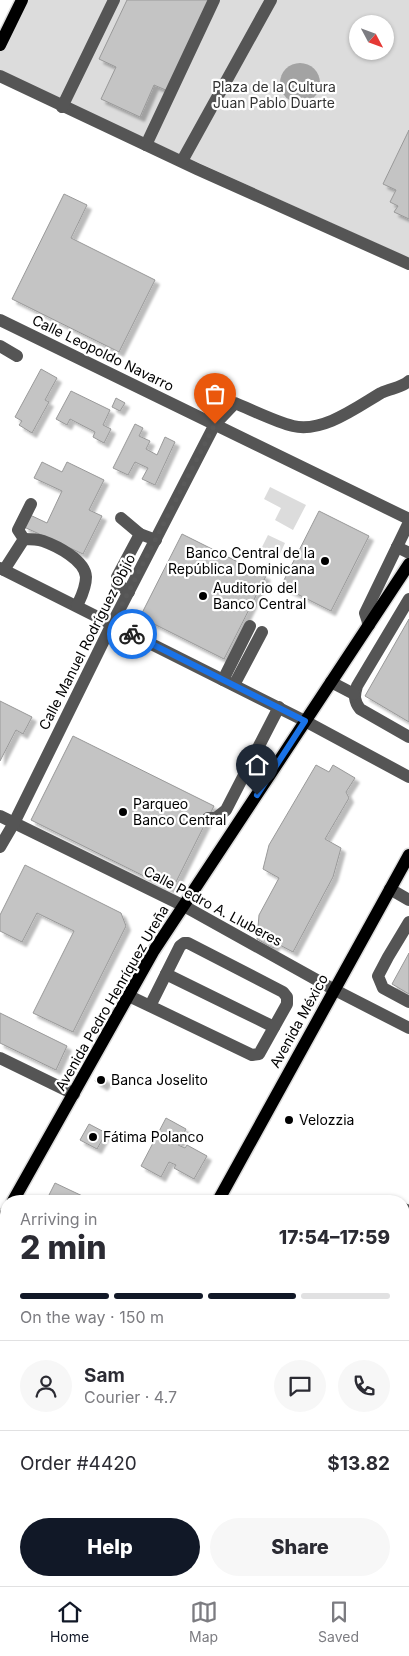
<!DOCTYPE html>
<meta charset="utf-8">
<style>
body{margin:0;font-family:Inter,sans-serif;background:#f7f7f7;color:#2b2b33;height:100vh;display:flex;flex-direction:column;font-size:19px;white-space:nowrap}
*{box-sizing:border-box;margin:0}
p{font-size:16px;color:#7c7c81}
.icon{flex:none;width:28px;height:28px;fill:none;stroke:currentColor;stroke-width:2;stroke-linecap:round;stroke-linejoin:round}
.map{position:relative;flex:1;overflow:hidden}
.side{position:absolute;left:0px;top:1195px;width:410px;height:391px;display:flex;flex-direction:column;background:#fff;border-radius:20px 20px 0 0;box-shadow:0 1px 4px #0004}
.side>*{flex:none}
.needle{width:32px;rotate:131deg}
.buttons{position:absolute;left:349px;top:15px;display:grid;gap:10px}
.buttons a{display:grid;place-items:center;width:45px;height:45px;border-radius:50%;background:#fff;box-shadow:0 1px 4px #0004;font-size:25px}
.pin{position:absolute;display:grid;place-items:center;width:42px;height:42px;color:#fff;margin:-51px -21px;border-radius:50% 50% 50% 0;rotate:-45deg;box-shadow:0 0 5px #0007}
.pin .icon{rotate:45deg}
.courier{position:absolute;display:grid;place-items:center;width:50px;height:50px;margin:-25px;border:4px solid #1a73e8;border-radius:50%;background:#fff;color:#222;box-shadow:0 1px 6px #0007}
.head em{font-style:normal;font-weight:800}
.head div{display:flex;flex-direction:column-reverse}
.head{display:flex;align-items:center;justify-content:space-between;height:85px;padding:0 20px}
h1{font-size:32px;font-weight:800;line-height:38px}
.bar{display:grid;grid-template-columns:repeat(4,1fr);gap:8px 5px;align-content:center;height:60px;padding:0 20px}
.bar i{height:6px;border-radius:4px;background:#e1e1e2}
.bar .on{background:#111827}
.bar p{grid-column:span 4}
.line{display:flex;align-items:center;gap:12px;padding:0 20px;border-top:1px solid #e1e1e2}
.line div{flex:1}
.round{display:grid;place-items:center;flex:none;width:52px;height:52px;border-radius:26px;background:#f7f7f7}
.cta{display:flex;gap:10px;margin-top:auto;padding:10px 20px}
.cta a{flex:1;height:58px;border-radius:30px;background:#111827;color:#fff;font-size:20px;font-weight:800;line-height:58px;text-align:center}
.cta a+a{background:#f7f7f7;color:#2b2b33}
.tabs{display:flex;justify-content:space-around;align-items:center;height:70px;border-top:1px solid #e1e1e2;background:#fff;font-size:14px;color:#7c7c81}
.tabs a{display:grid;justify-items:center;gap:2px}
.tabs .on{color:#111827}
.map>svg:first-child{display:block}
.green{fill:#dcdcdc;fill-rule:evenodd}
.water{fill:#a3a3a3}
.building{fill:#c4c4c4;stroke:#999;filter:url(#shadow)}
.lines{fill:none;stroke-linecap:round;stroke-linejoin:round}
.major-casing{stroke:#dbdbdb;stroke-width:15}
.minor{stroke:#555;stroke-width:12}
.major{stroke:#000;stroke-width:12}
.done{stroke:#595959;stroke-width:5;stroke-dasharray:0 9}
.route{stroke:#1a73e8;stroke-width:6}
.poi-dot{fill:#000;stroke:#fff;stroke-width:2}
.labels{text-anchor:middle;stroke-width:4.5;stroke-linejoin:round;paint-order:stroke}
.park-label{font-size:14px;fill:#333;stroke:#fff}
.street-label{font-size:14px;fill:#000;stroke:#fff}
.poi-label{font-size:14px;fill:#000;stroke:#fff;text-anchor:start}
</style>
<div class="map">
<svg width="409" height="1586" viewBox="0 0 409 1586">
<defs>
<filter id="shadow"><feDropShadow dx="4.5" dy="4.5" stdDeviation="1" flood-color="#0004"/></filter>
</defs>
<rect width="100%" height="100%" fill="#fff"/>
<g class="green">
<path d="M25,0H409V258L0,73V49ZM358,24H385V51H358Z"/>
<polygon points="270,487 306,505 293,530 275,520 281,508 264,499"/>
<polygon points="268,535 285,543 279,556 262,547"/>
</g>
<circle class="water" cx="300" cy="83" r="20"/>
<g class="building">
<polygon points="127,0 211,0 168,91 154,85 140,117 101,99 116,67 99,59"/>
<polygon points="409,130 409,219 394,212 398,206 390,202 396,190 383,184"/>
<polygon points="64,194 87,205 71,238 155,280 119,352 12,299"/>
<polygon points="41,369 57,378 45,400 49,402 32,433 19,425 22,421 15,417"/>
<polygon points="71,391 110,410 103,425 111,429 104,443 93,437 95,432 70,419 67,425 56,419"/>
<polygon points="116,398 125,403 120,411 112,407"/>
<polygon points="135,424 143,428 139,436 150,441 146,449 157,455 165,437 175,442 155,485 142,479 148,468 135,462 128,475 113,468"/>
<polygon points="42,462 62,472 67,462 104,480 89,510 102,516 83,554 24,527 30,515 47,523 62,491 34,478"/>
<polygon points="319,511 369,536 331,611 281,586"/>
<polygon points="182,534 266,576 224,659 140,617"/>
<polygon points="409,619 409,722 365,696"/>
<polygon points="0,701 32,717 23,734 16,730 0,761"/>
<polygon points="73,736 214,806 172,890 31,820"/>
<polygon points="316,765 329,772 333,765 355,778 346,792 349,798 325,839 341,848 333,877 293,952 276,943 273,948 257,939 259,915 279,878 263,869 269,845"/>
<polygon points="25,865 121,913 126,926 73,1032 33,1013 74,931 37,913 22,942 0,931 0,915"/>
<polygon points="409,953 409,994 392,984"/>
<polygon points="0,1013 67,1046 56,1070 0,1043"/>
<polygon points="99,1075 107,1080 103,1086 95,1081"/>
<polygon points="166,1118 186,1129 178,1145 185,1148 187,1145 207,1156 194,1179 174,1168 176,1165 169,1162 161,1177 141,1166"/>
<polygon points="89,1124 106,1133 97,1149 80,1140"/>
<polygon points="55,1183 93,1201 46,1201"/>
<polygon points="304,1580 340,1580 347,1585 312,1586"/>
</g>
<g class="lines">
<g class="major-casing">
<g id="major">
<polyline points="0,45 22,0"/>
<polyline points="13,1201 153,952 409,564"/>
<polyline points="218,1201 409,855"/>
<polyline points="0,1224 6,1213"/>
<polyline points="0,1522 6,1510"/>
</g>
</g>
<g class="minor">
<polyline points="0,76 197,169 409,264"/>
<polyline points="62,107 114,0"/>
<polyline points="146,145 214,0"/>
<polyline points="182,161 271,0"/>
<polyline points="0,320 409,519"/>
<polyline points="0,346 17,356"/>
<polyline points="121,518 140,534"/>
<polyline points="24,539 18,530 31,504"/>
<polyline points="397,547 409,553"/>
<polyline points="0,568 305,721 409,777"/>
<path d="M4,570L24,539C30,539 37,539 43,541C57,546 85,560 86,577C86,588 81,597 77,606"/>
<polyline points="129,592 117,584 117,577 140,534 156,540"/>
<path d="M409,599L357,686C354,696 354,701 360,709L409,737"/>
<polyline points="369,625 365,613 409,522"/>
<polyline points="223,680 250,626"/>
<polyline points="331,682 354,694"/>
<polyline points="234,685 262,632"/>
<polyline points="0,816 184,906 333,989 409,1028"/>
<polyline points="208,818 216,818 226,810 279,707"/>
<path d="M0,847L14,823L112,624L215,424L235,403C252,410 276,422 293,426C323,433 357,407 381,393C391,388 401,388 409,381"/>
<polyline points="390,889 409,900"/>
<polyline points="409,922 388,957 378,976 383,988 409,1002"/>
<polyline points="166,974 274,1027"/>
<polyline points="129,996 252,1055 259,1054 287,1004 287,997 283,992 188,943 184,943 180,946 150,1006"/>
<polyline points="0,1058 74,1094"/>
<polyline points="404,1209 409,1211"/>
<polyline points="404,1273 409,1276"/>
<polyline points="0,1322 6,1325"/>
<polyline points="404,1332 409,1335"/>
<polyline points="404,1402 409,1394"/>
<polyline points="404,1498 409,1501"/>
<polyline points="0,1567 6,1569"/>
<polyline points="32,1580 46,1586"/>
<polyline points="267,1586 274,1580"/>
</g>
<use href="#major" class="major"/>
</g>
<g class="lines">
<polyline class="done" points="132,634 112,624 215,424"/>
<polyline class="route" points="132,634 305,721 257,795"/>
</g>
<g class="poi-dot">
<circle cx="325" cy="561" r="5"/>
<circle cx="203" cy="596" r="5"/>
<circle cx="123" cy="812" r="5"/>
<circle cx="101" cy="1080" r="5"/>
<circle cx="289" cy="1120" r="5"/>
<circle cx="93" cy="1137" r="5"/>
</g>
<g class="labels">
<g class="park-label">
<text x="274" y="92">Plaza de la Cultura<tspan x="274" dy="16">Juan Pablo Duarte</tspan></text>
</g>
<g class="street-label">
<text transform="translate(103 353) rotate(26)" y="5">Calle Leopoldo Navarro</text>
<text transform="translate(87 642) rotate(-63)" y="5">Calle Manuel Rodríguez Objío</text>
<text transform="translate(213 906) rotate(28)" y="5">Calle Pedro A. Lluberes</text>
<text transform="translate(112 998) rotate(-60)" y="5">Avenida Pedro Henríquez Ureña</text>
<text transform="translate(299 1021) rotate(-61)" y="5">Avenida México</text>
</g>
<g class="poi-label">
<text x="315" y="558" text-anchor="end">Banco Central de la<tspan x="315" dy="16">República Dominicana</tspan></text>
<text x="213" y="593">Auditorio del<tspan x="213" dy="16">Banco Central</tspan></text>
<text x="133" y="809">Parqueo<tspan x="133" dy="16">Banco Central</tspan></text>
<text x="111" y="1085">Banca Joselito</text>
<text x="299" y="1125">Velozzia</text>
<text x="103" y="1142">Fátima Polanco</text>
</g>
</g>
</svg>
<div class="buttons">
<a><svg class="needle" viewBox="-14 -14 28 28"><path d="M0-13l5 13h-10z" fill="#e53935"/><path d="M0 13l5-13h-10z" fill="#7c7c81"/></svg></a>
</div>
<div class="pin" style="left:215px;top:424px;background:#ea580c"><svg class="icon" aria-label="bag" viewBox="0 0 24 24"><path d="M5 8h14l-1 12H6zM9 8a3 3 0 0 1 6 0"/></svg></div>
<div class="pin" style="left:257px;top:795px;background:#1f2937"><svg class="icon" aria-label="home" viewBox="0 0 24 24"><path d="M3 11l9-7 9 7M6 9v11h12V9"/></svg></div>
<div class="courier" style="left:132px;top:634px"><svg class="icon" aria-label="bike" viewBox="0 0 24 24"><circle cx="6" cy="16" r="4"/><circle cx="18" cy="16" r="4"/><path d="M6 16l4-8h5l3 8M10 8l3 8H6M13 5h3"/></svg></div>
<section class="side">
<div class="head"><div><h1>2 min</h1><p>Arriving in</p></div><em>17:54–17:59</em></div>
<div class="bar"><i class="on"></i><i class="on"></i><i class="on"></i><i></i><p>On the way · 150 m</p></div>
<div class="line" style="height:90px"><a class="round"><svg class="icon" aria-label="person" viewBox="0 0 24 24"><circle cx="12" cy="8" r="4"/><path d="M4 21q1-7 8-7t8 7"/></svg></a><div><b>Sam</b><p>Courier · 4.7</p></div><a class="round"><svg class="icon" aria-label="chat" viewBox="0 0 24 24"><path d="M4 5h16v11H9l-5 4z"/></svg></a><a class="round"><svg class="icon" aria-label="phone" viewBox="0 0 24 24"><path d="M5 4h4l2 5-3 2q2 4 5 5l2-3 5 2v4C11 20 4 13 5 4z"/></svg></a></div>
<div class="line" style="height:65px"><div>Order #4420</div><b>$13.82</b></div>
<div class="cta"><a>Help</a><a>Share</a></div>
</section>
</div>
<nav class="tabs">
<a class="on"><svg class="icon" aria-label="home" viewBox="0 0 24 24"><path d="M3 11l9-7 9 7M6 9v11h12V9"/></svg>Home</a>
<a><svg class="icon" aria-label="map" viewBox="0 0 24 24"><path d="M3 6l6-2 6 2 6-2v14l-6 2-6-2-6 2zM9 4v14M15 6v14"/></svg>Map</a>
<a><svg class="icon" aria-label="saved" viewBox="0 0 24 24"><path d="M7 4h10v16l-5-4-5 4z"/></svg>Saved</a>
</nav>
